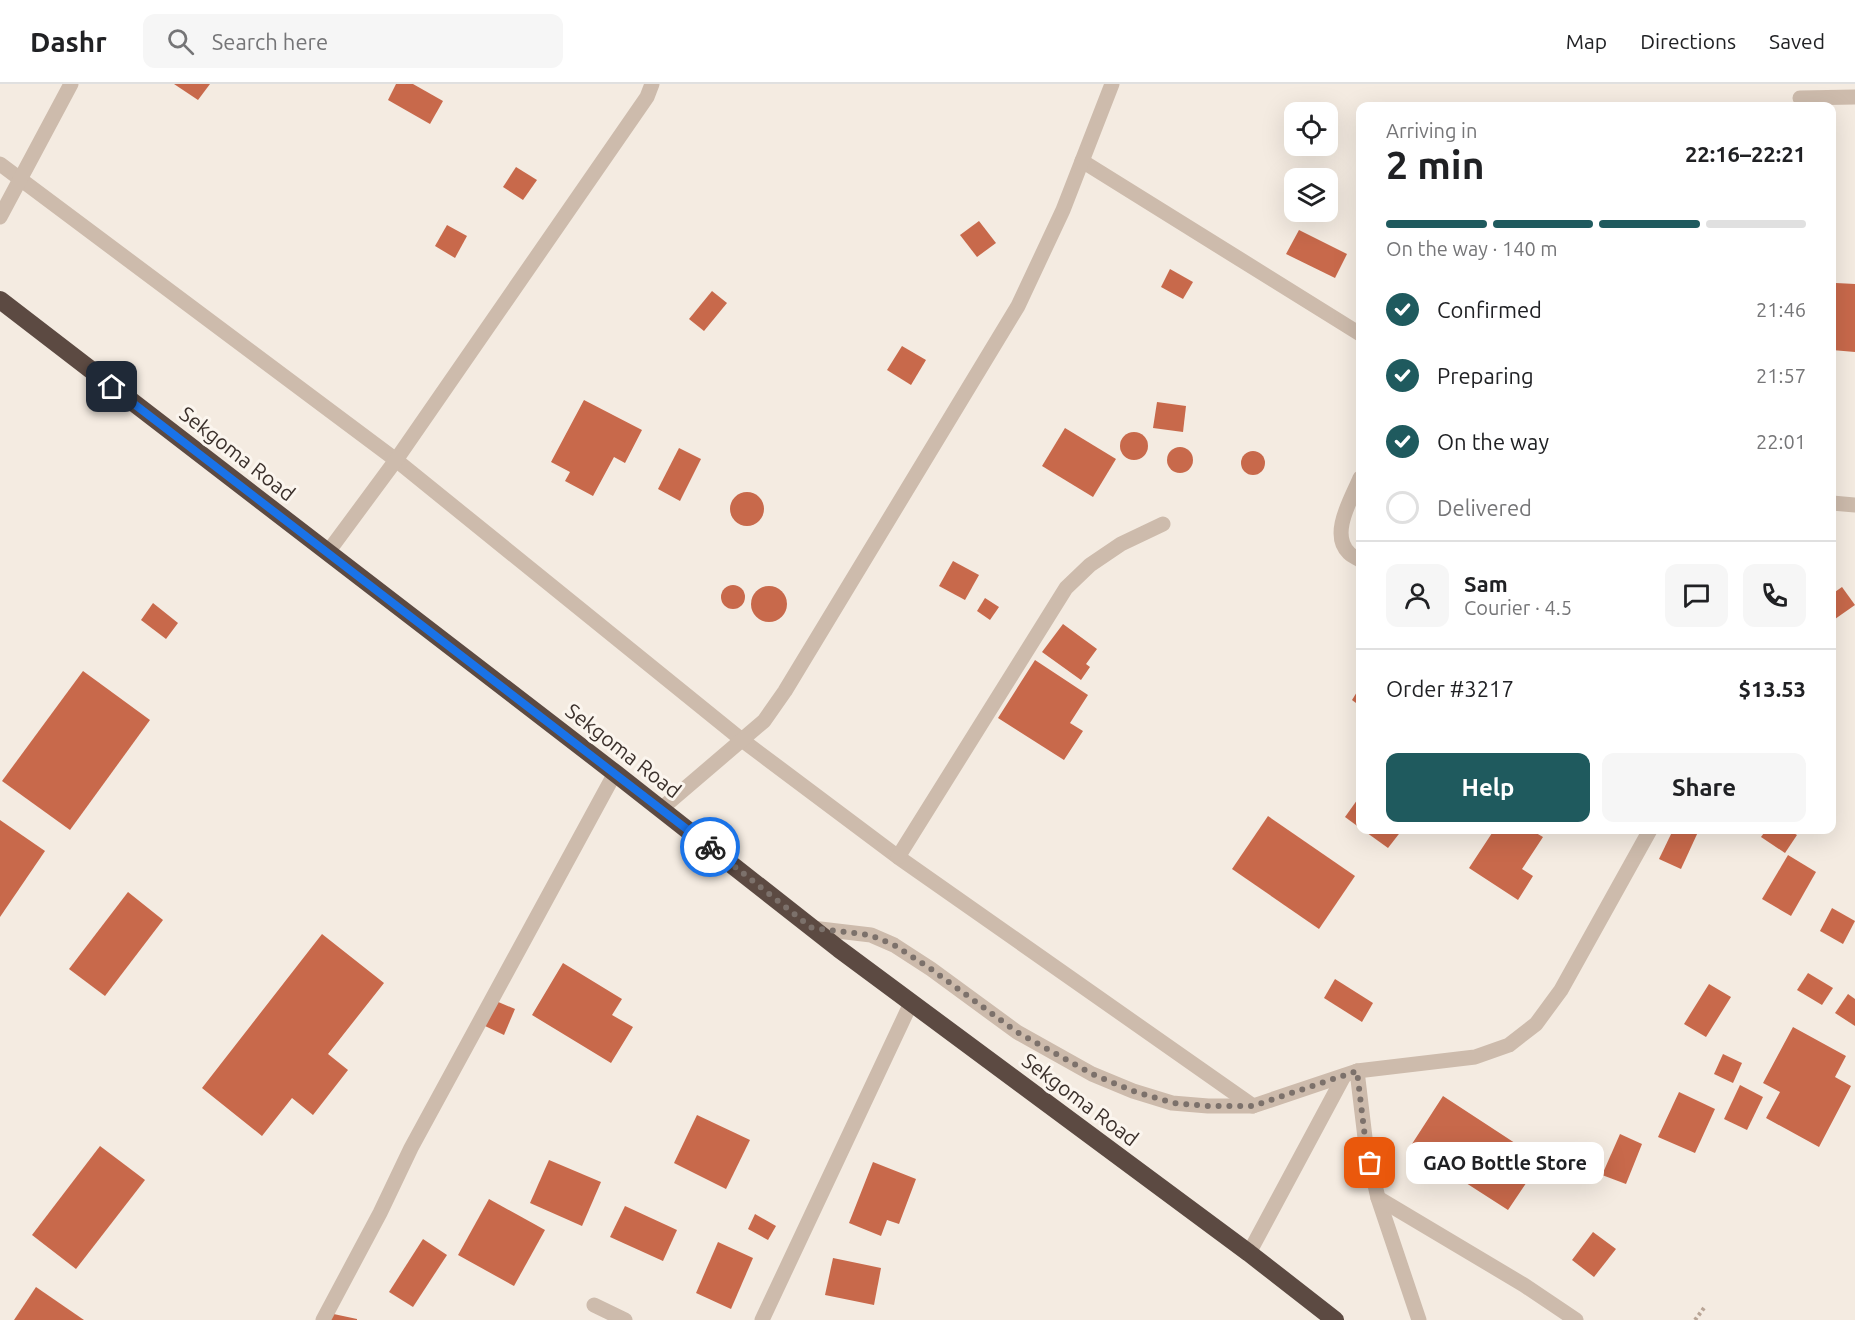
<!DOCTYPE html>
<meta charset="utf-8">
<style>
body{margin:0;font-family:Ubuntu,sans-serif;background:#f6f6f6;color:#202124;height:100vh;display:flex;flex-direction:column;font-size:22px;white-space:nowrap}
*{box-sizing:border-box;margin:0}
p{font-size:20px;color:#757577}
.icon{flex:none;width:33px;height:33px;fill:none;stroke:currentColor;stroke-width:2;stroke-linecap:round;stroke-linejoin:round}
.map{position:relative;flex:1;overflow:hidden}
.sheet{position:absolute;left:1356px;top:18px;width:480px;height:732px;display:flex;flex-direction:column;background:#fff;border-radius:12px;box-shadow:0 6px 24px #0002}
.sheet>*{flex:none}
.buttons{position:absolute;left:1284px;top:18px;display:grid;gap:12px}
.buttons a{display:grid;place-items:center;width:54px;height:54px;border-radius:12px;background:#fff;box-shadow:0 6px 24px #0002;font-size:30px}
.pin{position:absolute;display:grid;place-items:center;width:51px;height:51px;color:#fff;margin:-26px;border-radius:12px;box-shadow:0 3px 9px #0006}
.courier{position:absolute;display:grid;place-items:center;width:60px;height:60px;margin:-30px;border:4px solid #1a73e8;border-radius:50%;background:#fff;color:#222;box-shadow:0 2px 8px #0007}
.bubble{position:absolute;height:42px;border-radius:12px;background:#fff;box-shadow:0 6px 24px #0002;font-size:20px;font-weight:600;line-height:42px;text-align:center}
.summary em{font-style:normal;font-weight:600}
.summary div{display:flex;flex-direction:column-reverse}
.summary{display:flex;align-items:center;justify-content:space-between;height:102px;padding:0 30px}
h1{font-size:39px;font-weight:600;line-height:45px}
.bar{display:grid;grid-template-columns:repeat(4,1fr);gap:9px 6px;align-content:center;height:72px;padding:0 30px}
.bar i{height:8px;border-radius:4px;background:#e0e0e0}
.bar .active{background:#1f5a5e}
.bar p{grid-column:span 4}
.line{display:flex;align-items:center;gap:15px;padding:0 30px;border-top:2px solid #e0e0e0}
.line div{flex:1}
.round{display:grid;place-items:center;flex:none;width:63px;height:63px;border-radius:12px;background:#f6f6f6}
ol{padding:0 30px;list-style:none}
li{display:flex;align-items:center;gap:18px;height:66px}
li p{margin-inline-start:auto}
li .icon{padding:6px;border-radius:50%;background:#1f5a5e;color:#fff;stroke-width:4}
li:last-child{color:#757577}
li i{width:33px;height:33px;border:3px solid #e0e0e0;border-radius:50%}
.action{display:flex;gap:12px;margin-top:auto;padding:12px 30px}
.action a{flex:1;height:69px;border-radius:12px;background:#1f5a5e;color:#fff;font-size:24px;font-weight:600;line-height:69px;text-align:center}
.action a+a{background:#f6f6f6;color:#202124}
header{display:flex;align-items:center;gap:36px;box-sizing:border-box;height:84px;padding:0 30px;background:#fff;border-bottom:2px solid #e0e0e0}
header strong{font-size:28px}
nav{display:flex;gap:33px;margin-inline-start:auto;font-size:21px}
.search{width:420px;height:54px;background:#f6f6f6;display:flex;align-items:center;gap:15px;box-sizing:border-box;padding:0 21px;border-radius:12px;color:#757577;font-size:22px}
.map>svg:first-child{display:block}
.building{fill:#c8694b}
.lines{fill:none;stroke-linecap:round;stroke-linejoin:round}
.path{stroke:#b9a596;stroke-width:4;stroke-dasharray:3 3;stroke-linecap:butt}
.street{stroke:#cdbbac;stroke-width:15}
.highway{stroke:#5c4a42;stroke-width:18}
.done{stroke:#7c716b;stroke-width:6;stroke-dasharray:0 10.8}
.route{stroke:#1a73e8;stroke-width:8}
.labels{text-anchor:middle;stroke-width:6;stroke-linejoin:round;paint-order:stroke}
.street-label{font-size:21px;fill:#3b302b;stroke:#fbf5ee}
</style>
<header>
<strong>Dashr</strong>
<div class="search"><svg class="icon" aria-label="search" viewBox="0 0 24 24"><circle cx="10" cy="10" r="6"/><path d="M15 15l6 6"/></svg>Search here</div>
<nav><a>Map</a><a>Directions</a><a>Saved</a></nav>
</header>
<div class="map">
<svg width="1855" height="1236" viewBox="0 0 1855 1236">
<rect width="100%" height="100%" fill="#f4ebe1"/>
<g class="building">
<polygon points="174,0 210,0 198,16"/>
<polygon points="396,0 413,0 443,17 430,40 388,16"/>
<polygon points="516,83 537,96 523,116 503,103"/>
<polygon points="979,137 996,159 977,173 960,151"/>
<polygon points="447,141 467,152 455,174 435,162"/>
<polygon points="1299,146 1347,170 1335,194 1286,170"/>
<polygon points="1170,185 1193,198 1183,215 1161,203"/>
<polygon points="1836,199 1855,200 1855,268 1832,266"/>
<polygon points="712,207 727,219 704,247 689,235"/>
<polygon points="902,262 926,276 911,301 887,286"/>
<polygon points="584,316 642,346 625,379 614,373 593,412 565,397 570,388 551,378"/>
<polygon points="1157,318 1186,322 1183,348 1153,344"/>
<polygon points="1065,344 1116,375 1093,413 1042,382"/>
<circle cx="1134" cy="362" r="14"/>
<circle cx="1180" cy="376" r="13"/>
<polygon points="679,364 701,375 680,417 658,405"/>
<circle cx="1253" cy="379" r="12"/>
<circle cx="747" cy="425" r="17"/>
<polygon points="953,477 979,491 965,516 939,502"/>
<circle cx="733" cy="513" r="12"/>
<circle cx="769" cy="520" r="18"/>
<polygon points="1842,503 1855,521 1835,535 1832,529 1832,510"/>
<polygon points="985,514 999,523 990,536 977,527"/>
<polygon points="153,519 178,539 166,555 141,536"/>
<polygon points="1063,540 1097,565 1086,580 1090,583 1081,596 1042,568"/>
<polygon points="1035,576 1088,611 1070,639 1083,647 1064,676 998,634"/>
<polygon points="83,587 150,636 70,746 2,697"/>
<polygon points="1360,603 1360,622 1352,616"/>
<polygon points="1360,712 1360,744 1345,733"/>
<polygon points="1268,732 1355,792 1319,845 1232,785"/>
<polygon points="0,736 45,767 0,833"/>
<polygon points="1363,746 1402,746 1388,764"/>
<polygon points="1494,746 1531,746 1543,753 1522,785 1533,792 1518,816 1469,784"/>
<polygon points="1673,746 1693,746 1698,748 1681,785 1659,775"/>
<polygon points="1766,746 1789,746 1797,751 1785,769 1761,753"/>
<polygon points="1788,771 1816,788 1791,832 1762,815"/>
<polygon points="128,808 163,836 105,912 69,885"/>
<polygon points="1832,824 1855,837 1843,860 1820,847"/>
<polygon points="322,850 384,899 328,970 348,986 313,1031 292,1014 262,1052 202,1004"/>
<polygon points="563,879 622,915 612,931 633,943 611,979 532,931"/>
<polygon points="1808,889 1833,904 1822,921 1797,906"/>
<polygon points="1335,895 1373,919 1362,938 1324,914"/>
<polygon points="1709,900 1731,913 1706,953 1684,940"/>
<polygon points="1848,910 1855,915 1855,942 1835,929"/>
<polygon points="496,917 515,925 504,951 485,942"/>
<polygon points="1793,943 1846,972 1835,993 1851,1002 1819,1063 1766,1034 1780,1008 1763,999"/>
<polygon points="1723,970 1742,979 1733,999 1714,990"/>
<polygon points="1740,1001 1763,1013 1747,1046 1724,1035"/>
<polygon points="1679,1008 1715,1025 1695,1069 1658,1053"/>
<polygon points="1443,1012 1521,1063 1513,1076 1533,1089 1508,1126 1410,1063"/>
<polygon points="697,1031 750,1056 726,1105 674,1079"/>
<polygon points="1620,1050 1642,1060 1626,1100 1602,1091"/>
<polygon points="100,1062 145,1096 76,1185 32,1151"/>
<polygon points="549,1076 601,1098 582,1142 530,1119"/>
<polygon points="873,1078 916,1095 899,1140 887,1136 881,1152 849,1139"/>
<polygon points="489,1115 545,1146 514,1202 458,1171"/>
<polygon points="625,1122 677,1146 663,1177 610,1153"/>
<polygon points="755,1130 776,1142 768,1156 748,1145"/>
<polygon points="1593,1148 1616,1165 1594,1193 1572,1176"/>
<polygon points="423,1155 447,1171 413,1223 389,1208"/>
<polygon points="718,1158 753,1174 731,1225 696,1209"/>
<polygon points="833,1174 881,1184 874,1221 825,1211"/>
<polygon points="36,1203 84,1236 14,1236"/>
<polygon points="329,1229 357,1235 357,1236 327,1236"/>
</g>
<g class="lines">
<polyline class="path" points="1695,1236 1704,1224"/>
<g class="street">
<polyline points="1800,14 1855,13"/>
<polyline points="1082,77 1360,250"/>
<polyline points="0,80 396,376 742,656 898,773 1253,1022"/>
<polyline points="0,133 71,0"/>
<path d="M1360,394C1352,414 1329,450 1349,469C1352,472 1357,474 1360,476"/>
<polyline points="1832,419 1855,421"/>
<polyline points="328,468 396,376 647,13 652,0"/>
<polyline points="661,725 764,637 785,607 1018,222 1063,126 1112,0"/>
<polyline points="898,773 1066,504 1090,481 1121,460 1163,440"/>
<polyline points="812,844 871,851 894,861 931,885 1017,948 1092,990 1133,1007 1172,1019 1208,1022 1253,1022 1357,987 1475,973 1509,961 1536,940 1561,906 1650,746"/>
<polyline points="1357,987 1366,1062 1378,1114 1419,1236"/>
<polyline points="1378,1114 1524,1201 1576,1236"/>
<polyline points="1249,1169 1344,992"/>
<polyline points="594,1221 625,1236"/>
<polyline points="323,1236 380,1129 411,1064 615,689"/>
<polyline points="762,1236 911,919"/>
</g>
<polyline class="highway" points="0,216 615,689 839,865 1249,1169 1335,1236"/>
</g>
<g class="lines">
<polyline class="done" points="710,763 812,844 870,851 894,861 931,885 1017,948 1092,990 1133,1007 1173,1019 1208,1022 1253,1022 1357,987 1366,1062 1370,1079"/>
<polyline class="route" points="112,303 710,763"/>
</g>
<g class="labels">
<g class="street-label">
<text transform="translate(237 370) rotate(38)" y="7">Sekgoma Road</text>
<text transform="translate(623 667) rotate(38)" y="7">Sekgoma Road</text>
<text transform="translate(1080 1016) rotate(37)" y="7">Sekgoma Road</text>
</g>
</g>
</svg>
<div class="buttons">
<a><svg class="icon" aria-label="locate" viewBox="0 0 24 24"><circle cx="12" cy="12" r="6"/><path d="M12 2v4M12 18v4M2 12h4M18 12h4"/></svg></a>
<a><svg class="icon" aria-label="layers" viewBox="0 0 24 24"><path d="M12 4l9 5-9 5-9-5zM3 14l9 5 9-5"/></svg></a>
</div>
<div class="pin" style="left:1370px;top:1079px;background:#ea580c"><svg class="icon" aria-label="bag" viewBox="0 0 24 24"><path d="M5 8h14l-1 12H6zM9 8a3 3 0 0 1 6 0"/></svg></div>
<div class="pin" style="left:112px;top:303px;background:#1f2937"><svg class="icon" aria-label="home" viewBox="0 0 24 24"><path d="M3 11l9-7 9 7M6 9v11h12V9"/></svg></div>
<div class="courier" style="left:710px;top:763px"><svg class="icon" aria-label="bike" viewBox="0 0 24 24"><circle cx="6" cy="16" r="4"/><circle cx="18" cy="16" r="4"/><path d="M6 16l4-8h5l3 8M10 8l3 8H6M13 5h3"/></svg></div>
<div class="bubble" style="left:1406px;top:1058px;width:198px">GAO Bottle Store</div>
<section class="sheet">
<div class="summary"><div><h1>2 min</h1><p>Arriving in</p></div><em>22:16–22:21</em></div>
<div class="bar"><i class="active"></i><i class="active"></i><i class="active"></i><i></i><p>On the way · 140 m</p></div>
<ol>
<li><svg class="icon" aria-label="check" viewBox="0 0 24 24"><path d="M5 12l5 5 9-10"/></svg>Confirmed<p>21:46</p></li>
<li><svg class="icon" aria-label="check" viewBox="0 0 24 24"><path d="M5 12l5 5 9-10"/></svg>Preparing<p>21:57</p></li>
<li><svg class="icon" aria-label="check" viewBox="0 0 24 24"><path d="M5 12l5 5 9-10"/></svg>On the way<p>22:01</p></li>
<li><i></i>Delivered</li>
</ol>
<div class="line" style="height:108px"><a class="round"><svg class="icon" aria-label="person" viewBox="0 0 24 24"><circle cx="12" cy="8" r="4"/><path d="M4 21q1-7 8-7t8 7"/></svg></a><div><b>Sam</b><p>Courier · 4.5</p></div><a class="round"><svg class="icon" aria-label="chat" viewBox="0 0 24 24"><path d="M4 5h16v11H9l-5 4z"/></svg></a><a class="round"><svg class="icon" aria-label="phone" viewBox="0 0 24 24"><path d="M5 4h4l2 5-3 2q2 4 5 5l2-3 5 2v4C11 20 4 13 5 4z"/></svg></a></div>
<div class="line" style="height:78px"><div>Order #3217</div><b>$13.53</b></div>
<div class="action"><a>Help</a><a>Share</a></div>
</section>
</div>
